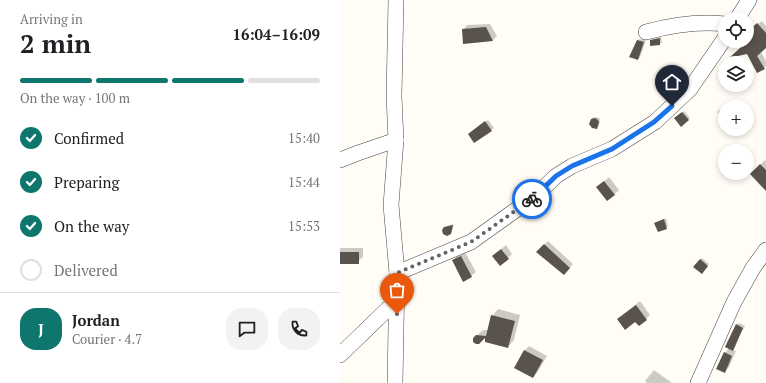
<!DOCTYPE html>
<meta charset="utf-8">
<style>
body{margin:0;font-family:"PT Serif",serif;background:#f2f2f2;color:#202124;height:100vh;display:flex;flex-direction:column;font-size:15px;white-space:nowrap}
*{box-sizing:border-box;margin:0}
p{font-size:13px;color:#757577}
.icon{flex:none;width:22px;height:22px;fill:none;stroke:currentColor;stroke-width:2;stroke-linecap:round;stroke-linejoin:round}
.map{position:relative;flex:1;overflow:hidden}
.side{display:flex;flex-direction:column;background:#fff;width:340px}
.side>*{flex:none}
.buttons{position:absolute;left:378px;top:12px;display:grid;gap:8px}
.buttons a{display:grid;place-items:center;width:36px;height:36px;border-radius:50%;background:#fff;box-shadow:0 2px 6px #0003;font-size:20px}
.pin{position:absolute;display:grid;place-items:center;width:34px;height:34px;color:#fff;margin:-41px -17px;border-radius:50% 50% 50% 0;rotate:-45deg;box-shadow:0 0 4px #0007}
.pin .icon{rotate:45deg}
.courier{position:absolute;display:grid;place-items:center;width:40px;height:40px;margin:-20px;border:3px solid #1a73e8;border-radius:50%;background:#fff;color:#222;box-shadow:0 1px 5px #0007}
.overview em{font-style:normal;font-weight:800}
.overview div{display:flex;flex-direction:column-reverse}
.overview{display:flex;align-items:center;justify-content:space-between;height:68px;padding:0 20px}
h1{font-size:26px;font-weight:800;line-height:30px}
.bar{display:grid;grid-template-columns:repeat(4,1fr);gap:6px 4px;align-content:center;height:48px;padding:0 20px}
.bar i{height:5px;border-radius:3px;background:#e0e0e0}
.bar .selected{background:#0f766e}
.bar p{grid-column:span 4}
.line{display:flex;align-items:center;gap:10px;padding:0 20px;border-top:1px solid #e0e0e0}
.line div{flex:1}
.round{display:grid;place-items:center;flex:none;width:42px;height:42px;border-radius:16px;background:#f2f2f2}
ol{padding:0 20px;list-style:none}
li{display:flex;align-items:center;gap:12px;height:44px}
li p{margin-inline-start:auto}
li .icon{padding:4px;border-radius:50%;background:#0f766e;color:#fff;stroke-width:4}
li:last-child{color:#757577}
li i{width:22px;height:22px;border:2px solid #e0e0e0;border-radius:50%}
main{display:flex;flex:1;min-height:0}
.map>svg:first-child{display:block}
.shadow{fill:#0003}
.building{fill:#5a524d}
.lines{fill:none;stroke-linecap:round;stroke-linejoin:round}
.minor-casing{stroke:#444;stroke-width:16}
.minor{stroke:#fff;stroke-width:15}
.done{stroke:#646461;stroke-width:4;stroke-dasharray:0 7.2}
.route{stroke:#1a73e8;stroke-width:5}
</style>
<main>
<section class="side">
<div class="overview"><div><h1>2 min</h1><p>Arriving in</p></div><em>16:04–16:09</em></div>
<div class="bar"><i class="selected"></i><i class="selected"></i><i class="selected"></i><i></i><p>On the way · 100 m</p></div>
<ol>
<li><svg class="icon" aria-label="check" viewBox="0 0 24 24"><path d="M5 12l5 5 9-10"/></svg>Confirmed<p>15:40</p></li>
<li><svg class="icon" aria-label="check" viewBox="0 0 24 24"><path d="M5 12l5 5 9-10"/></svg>Preparing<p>15:44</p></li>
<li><svg class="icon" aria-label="check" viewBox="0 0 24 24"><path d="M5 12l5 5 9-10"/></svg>On the way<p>15:53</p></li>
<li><i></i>Delivered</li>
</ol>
<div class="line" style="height:72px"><b class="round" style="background:#0f766e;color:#fff">J</b><div><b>Jordan</b><p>Courier · 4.7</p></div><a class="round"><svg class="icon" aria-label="chat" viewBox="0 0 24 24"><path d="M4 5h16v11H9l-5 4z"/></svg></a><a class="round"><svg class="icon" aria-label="phone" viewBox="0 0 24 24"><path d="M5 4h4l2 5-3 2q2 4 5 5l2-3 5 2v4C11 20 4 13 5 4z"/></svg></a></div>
</section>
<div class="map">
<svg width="426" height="383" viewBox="0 0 426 383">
<rect width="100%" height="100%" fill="#fffdf5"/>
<g class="shadow">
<polygon points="422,21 426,26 426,47 421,52 426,61 426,66 418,72 411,29"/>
<polygon points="150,24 157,36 153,40 124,42 123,30 127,25"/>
<polygon points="321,37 322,42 320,44 311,41 313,39"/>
<polygon points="299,39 306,40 300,57 298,59 297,41"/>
<polygon points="390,101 394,107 385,107 385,115 382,118 377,112"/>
<polygon points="344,111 350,118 348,119 337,116"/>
<polygon points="255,117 259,118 260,120 259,126 257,128 250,121"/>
<polygon points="148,120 154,128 135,142 131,132"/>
<polygon points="425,160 426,161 426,189 411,174"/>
<polygon points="269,177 279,190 274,195 258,187"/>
<polygon points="326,218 328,226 326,228 316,223"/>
<polygon points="114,224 112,231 110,233 105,228 107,226"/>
<polygon points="208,241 233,264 224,274 204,245"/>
<polygon points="166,245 172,254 168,258 158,252"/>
<polygon points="0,248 23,248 23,257 18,261 0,263"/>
<polygon points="125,252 136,272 131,276 113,260 117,256"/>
<polygon points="362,258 369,264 362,273 360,260"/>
<polygon points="300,301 310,315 306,319 296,320 278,319"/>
<polygon points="158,309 180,315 174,340 168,347 147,335 139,343 134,338 143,330 148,330 152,316"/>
<polygon points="399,323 405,326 392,350 396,351 389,367 385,371 385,353 389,348 397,325"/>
<polygon points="189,346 207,356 197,373 192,377 175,367 185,350"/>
<polygon points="314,370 332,383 307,383 305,381"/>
</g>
<g class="building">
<polygon points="417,23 426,33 426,48 417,56 425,69 417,73 407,54 389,58 411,38 407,34 407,32"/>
<polygon points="146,27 153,41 123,44 122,29"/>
<polygon points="320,38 320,45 310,46 310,40"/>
<polygon points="297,40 304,42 298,60 289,57"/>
<polygon points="342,112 349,120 341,127 334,118"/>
<polygon points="254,118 257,119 259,122 257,129 252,128 249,124 251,119"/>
<polygon points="145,121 152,131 134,143 128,134"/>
<polygon points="420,164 426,170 426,191 410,174"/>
<polygon points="264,181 275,195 267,201 256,187"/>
<polygon points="324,219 327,229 318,232 314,223"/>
<polygon points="113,225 111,234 107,236 103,234 102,230 104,227"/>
<polygon points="204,244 230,268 224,275 196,252"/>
<polygon points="161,249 169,259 160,266 152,256"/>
<rect x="0" y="252" width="19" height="12"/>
<polygon points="121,256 132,277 123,282 112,260"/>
<polygon points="360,259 368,266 362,274 353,267"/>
<polygon points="296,305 307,320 299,326 295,322 285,330 277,319"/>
<polygon points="151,315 175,321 168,348 145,342 145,338 139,344 136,344 133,342 133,338 136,335 146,336"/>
<polygon points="396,324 403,328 393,351 385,347"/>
<polygon points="184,350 203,360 193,378 174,368"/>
<polygon points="384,352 392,356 385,373 376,369"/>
</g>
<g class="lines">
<g class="minor-casing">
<g id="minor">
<polyline points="397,19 409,0"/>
<path d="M306,32C332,25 358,21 385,24"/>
<polyline points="0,160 18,153 56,140"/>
<polyline points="57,273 131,242 194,197 216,176 232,166 272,149 315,122 350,89 385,38"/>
<polyline points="0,355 57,300"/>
<polyline points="55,383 57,273 51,205 56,140 54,96 56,0"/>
<polyline points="358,383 394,302 413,268 426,250"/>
</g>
</g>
<use href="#minor" class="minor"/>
</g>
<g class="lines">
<polyline class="done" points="57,314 57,273 131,242 192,199"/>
<polyline class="route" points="192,199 216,176 232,166 272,149 314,122 332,106"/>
</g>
</svg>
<div class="buttons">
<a><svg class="icon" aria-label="locate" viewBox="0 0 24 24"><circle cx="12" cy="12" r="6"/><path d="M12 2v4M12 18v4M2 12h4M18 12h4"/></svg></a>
<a><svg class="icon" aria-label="layers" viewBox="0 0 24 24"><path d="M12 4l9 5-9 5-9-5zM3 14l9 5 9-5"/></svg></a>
<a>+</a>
<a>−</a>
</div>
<div class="pin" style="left:57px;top:314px;background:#ea580c"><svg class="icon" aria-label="bag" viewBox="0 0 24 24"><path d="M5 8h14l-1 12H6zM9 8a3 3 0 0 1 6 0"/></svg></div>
<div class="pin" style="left:332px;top:106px;background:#1f2937"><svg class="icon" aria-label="home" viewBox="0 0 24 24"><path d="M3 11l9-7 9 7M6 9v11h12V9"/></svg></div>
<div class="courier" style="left:192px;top:199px"><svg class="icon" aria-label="bike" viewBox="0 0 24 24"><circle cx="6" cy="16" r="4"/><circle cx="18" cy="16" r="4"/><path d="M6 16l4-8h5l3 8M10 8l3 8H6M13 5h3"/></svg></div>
</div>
</main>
